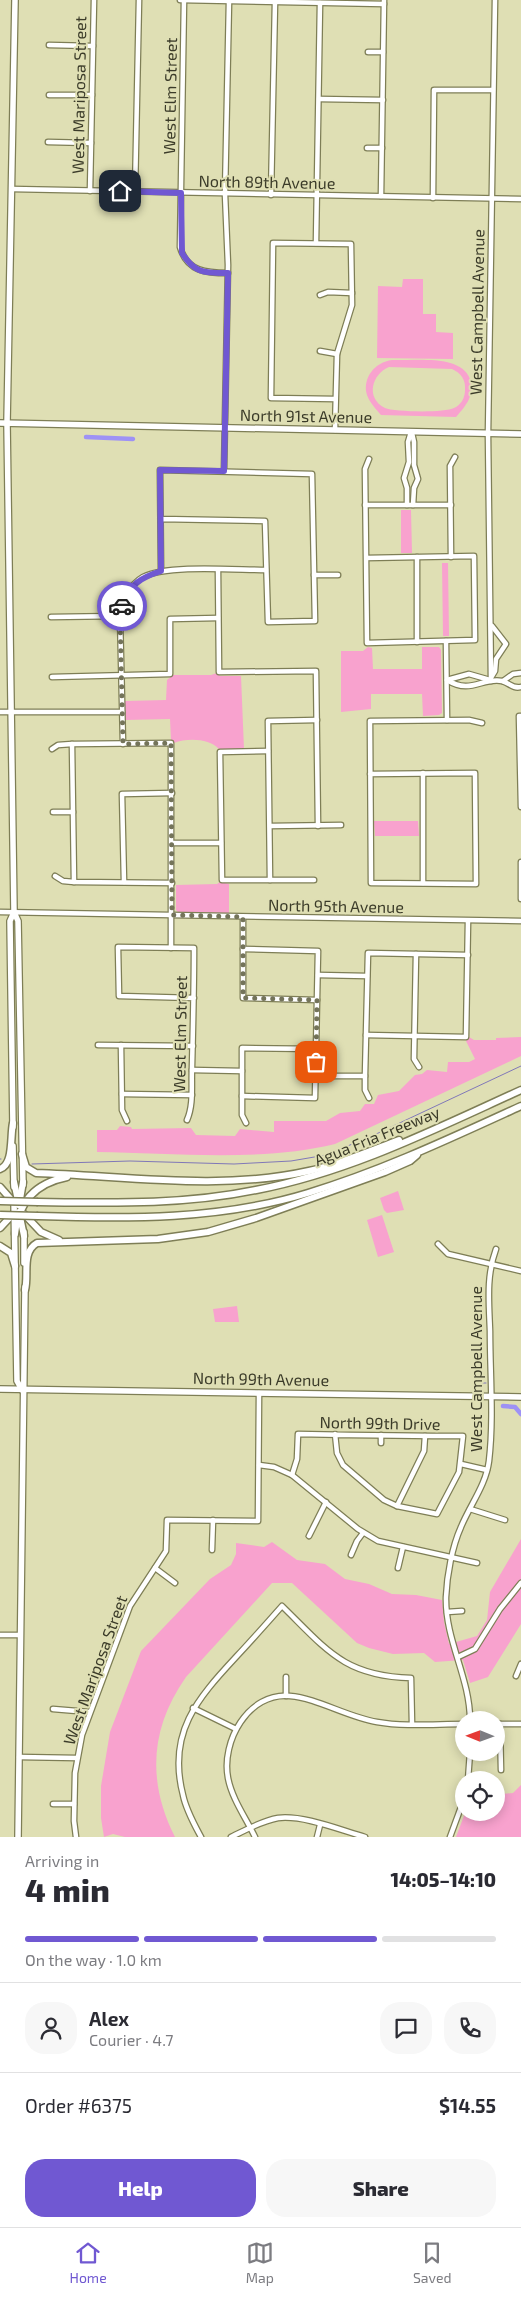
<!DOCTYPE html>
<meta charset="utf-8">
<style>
body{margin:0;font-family:"Exo 2",sans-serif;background:#f7f7f7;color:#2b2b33;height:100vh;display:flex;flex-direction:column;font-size:19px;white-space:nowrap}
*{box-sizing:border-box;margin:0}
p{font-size:16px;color:#7c7c81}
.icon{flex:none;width:28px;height:28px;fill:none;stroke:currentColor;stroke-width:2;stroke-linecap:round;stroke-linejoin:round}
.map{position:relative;height:1837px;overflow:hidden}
.sheet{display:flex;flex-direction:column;background:#fff;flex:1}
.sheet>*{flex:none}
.needle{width:32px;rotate:271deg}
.tools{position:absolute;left:455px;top:1711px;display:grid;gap:10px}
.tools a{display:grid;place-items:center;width:50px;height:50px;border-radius:50%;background:#fff;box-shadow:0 2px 12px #0003;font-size:25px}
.pin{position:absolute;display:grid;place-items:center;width:42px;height:42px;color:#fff;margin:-21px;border-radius:10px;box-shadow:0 2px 8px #0006}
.courier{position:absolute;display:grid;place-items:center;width:50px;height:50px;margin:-25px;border:4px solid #7058d2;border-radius:50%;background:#fff;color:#222;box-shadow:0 1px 6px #0007}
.headline em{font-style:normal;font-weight:800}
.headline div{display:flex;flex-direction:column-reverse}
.headline{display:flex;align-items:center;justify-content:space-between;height:85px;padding:0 25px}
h1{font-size:32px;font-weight:800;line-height:38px}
.bar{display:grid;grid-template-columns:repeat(4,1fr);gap:8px 5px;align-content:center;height:60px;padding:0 25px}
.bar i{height:6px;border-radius:4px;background:#e1e1e2}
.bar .current{background:#7058d2}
.bar p{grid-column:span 4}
.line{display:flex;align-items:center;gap:12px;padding:0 25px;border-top:1px solid #e1e1e2}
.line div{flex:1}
.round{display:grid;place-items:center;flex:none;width:52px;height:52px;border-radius:20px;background:#f7f7f7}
.button{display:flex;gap:10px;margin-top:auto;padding:10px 25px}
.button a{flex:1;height:58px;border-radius:20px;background:#7058d2;color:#fff;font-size:20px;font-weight:800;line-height:58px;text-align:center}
.button a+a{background:#f7f7f7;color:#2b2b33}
.dock{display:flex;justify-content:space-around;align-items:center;height:70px;border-top:1px solid #e1e1e2;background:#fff;font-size:14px;color:#7c7c81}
.dock a{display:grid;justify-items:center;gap:2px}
.dock .current{color:#7058d2}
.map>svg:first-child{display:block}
.green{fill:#f8a2ce;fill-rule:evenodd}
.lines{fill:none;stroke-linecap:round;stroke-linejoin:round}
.stream{stroke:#8078b8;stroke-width:1}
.canal{stroke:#9e92f5;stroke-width:4.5}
.minor-casing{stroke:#7e7e56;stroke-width:7}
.major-casing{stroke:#7e7e56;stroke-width:8}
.highway-casing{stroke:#7e7e56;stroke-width:9}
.minor{stroke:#fff;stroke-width:4.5}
.major{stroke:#fff;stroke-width:5.5}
.highway{stroke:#fff;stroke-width:6}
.highway-bridge-casing{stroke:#7e7e56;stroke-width:9;stroke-linecap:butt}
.highway-bridge{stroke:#fff;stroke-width:6}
.done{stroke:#74745a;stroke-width:5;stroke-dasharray:0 9}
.route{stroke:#7058d2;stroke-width:6}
.labels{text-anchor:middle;stroke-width:4;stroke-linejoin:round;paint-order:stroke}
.street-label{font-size:16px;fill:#3b3b29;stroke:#dfdfb4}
</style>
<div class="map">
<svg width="521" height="1837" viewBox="0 0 521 1837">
<rect width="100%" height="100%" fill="#dfdfb4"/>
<g class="green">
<polygon points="403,279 423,279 423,314 436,314 436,332 453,333 453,359 377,358 378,286 402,287"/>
<path d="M392,360C414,361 461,354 470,379C475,395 466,406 456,417L381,415C376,409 370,403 367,395C362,378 375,362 392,360ZM389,367L452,369C461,373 466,380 465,390C465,398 461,405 454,408C445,413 394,412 385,408C365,398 372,374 389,367Z"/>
<polygon points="401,510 411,510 412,553 401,553"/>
<polygon points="442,563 448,563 449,636 443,636"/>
<polygon points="368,647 372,648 373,669 422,669 422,647 439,647 441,650 442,713 439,715 423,716 422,694 371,694 371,709 341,712 341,651 363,651"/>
<path d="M217,673L220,676H241L244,749H219C209,738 187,738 174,743L171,740L170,719L125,720V701L166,700L167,680L173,675H211Z"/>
<polygon points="374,821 418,821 419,836 375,836"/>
<polygon points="220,882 229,884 229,913 178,912 176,910 176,885 217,884"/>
<path d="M469,1037L474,1040H496V1038L521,1037V1056L335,1144C262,1162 173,1153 97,1152V1130H117L120,1126L131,1127L132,1129L191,1128L196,1135L235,1136L240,1129L274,1132V1121H326L340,1113L360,1111L365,1104H374L378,1095L399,1091L415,1075L422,1074L427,1070L447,1072L448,1062H469L475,1059L466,1041Z"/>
<polygon points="398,1191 404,1210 387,1213 384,1210 380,1198"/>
<polygon points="382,1215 394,1252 378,1257 367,1220"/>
<polygon points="237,1306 239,1322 215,1322 213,1309"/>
<path d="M521,1539V1624L488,1677L470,1683L463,1660L435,1662L424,1653L393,1654L369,1648L357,1643L292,1583H272L186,1677C150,1728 147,1782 175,1837H125L113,1834L104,1837L101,1818V1786L110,1732L141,1651L210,1579L231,1565L236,1554V1543L264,1547L272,1542L297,1560L325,1564L345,1579L369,1584L392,1594L416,1595L442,1600L444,1622L449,1644L477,1636L487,1620L490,1592Z"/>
<polygon points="521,1785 521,1837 456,1837 465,1813 496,1812 496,1792 501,1792 501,1794 513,1793"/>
</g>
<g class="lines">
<g class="stream">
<polyline points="0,1159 1,1159"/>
<polyline points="32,1164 130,1161 234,1164 291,1161 326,1155 374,1135 521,1066"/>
<polyline points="474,1383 486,1383"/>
</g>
<g class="canal">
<polyline points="86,437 133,439"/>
<polyline points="503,1406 515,1407 521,1414"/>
</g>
<g class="minor-casing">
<g id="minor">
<polyline points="180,0 384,4"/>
<path d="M184,0L180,247C187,272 207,273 228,273"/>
<polyline points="49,45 93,46"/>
<polyline points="368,52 383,52"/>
<polyline points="49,95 92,95"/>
<polyline points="319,99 383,100"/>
<polyline points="48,142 91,143"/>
<polyline points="367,148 382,148"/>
<polyline points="12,189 521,199"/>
<polyline points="90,191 94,0"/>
<polyline points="135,192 139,0"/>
<polyline points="271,195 275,2"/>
<polyline points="381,196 384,0"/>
<polyline points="433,198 434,90 493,90"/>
<polyline points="316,243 320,3"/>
<polyline points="320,295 328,292 352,293"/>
<polyline points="320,351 337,354"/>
<polyline points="335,430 337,354 352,305 351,244 273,243 271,398 335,399"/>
<polyline points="412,433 414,442 414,465 418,479 414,488 413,505"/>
<polyline points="224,471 228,265 225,194 229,1"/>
<polyline points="365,505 451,505"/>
<polyline points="407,505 407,488 404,478 409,462 408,442 411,432"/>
<polyline points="161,519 265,521 268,622 315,621 312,474 160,470 161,571"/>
<polyline points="417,557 417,642"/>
<polyline points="451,557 450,466 455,457"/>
<polyline points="366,558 474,556 475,640 367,643 365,469 369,459"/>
<polyline points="218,570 219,672 316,671 318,826"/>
<polyline points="314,575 338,575"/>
<polyline points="51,617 120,616"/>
<polyline points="492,626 506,644 496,659 495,671 492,676"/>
<polyline points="446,641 447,720"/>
<polyline points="52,677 170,674 170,619 218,618"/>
<path d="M447,680C471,695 482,677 502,681C510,683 512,689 521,687"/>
<polyline points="447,680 469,674 490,680"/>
<polyline points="491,681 488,434 495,0"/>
<polyline points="503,681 513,674 521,673"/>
<polyline points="0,712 122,712"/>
<polyline points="521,716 519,716 521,807"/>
<polyline points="72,744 74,882"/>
<path d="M123,744L120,616C122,602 129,585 143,577C168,564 236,570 266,570"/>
<polyline points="52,749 58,745 72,744 171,743 171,948"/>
<polyline points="268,751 220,752 222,880 314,880"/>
<polyline points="423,773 423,883"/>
<path d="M370,774L475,773L476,884L371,883C371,829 370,775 370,721L469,720L482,723"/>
<polyline points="53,812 73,812"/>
<polyline points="270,826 341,825"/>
<polyline points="172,843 221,843"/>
<polyline points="521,862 521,899"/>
<polyline points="55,876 63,881 74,882 172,883"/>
<polyline points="270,880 268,721 317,720"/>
<polyline points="124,882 122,794 172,793"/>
<polyline points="0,912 521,921"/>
<polyline points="243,917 243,998 317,1000"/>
<polyline points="416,954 414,1059 419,1067"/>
<polyline points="318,975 367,976"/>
<polyline points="366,1035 466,1037 468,921"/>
<polyline points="98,1045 193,1046"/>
<polyline points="121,1045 122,1110 127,1121"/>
<polyline points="192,1070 242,1071"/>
<polyline points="316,1076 365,1076"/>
<polyline points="122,1094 192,1095"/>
<polyline points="242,1096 315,1098 318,951 243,949"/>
<polyline points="369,1098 365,1090 365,1076 368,953 468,955"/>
<path d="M187,1120C194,1104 191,1085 192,1067C193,1028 194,988 194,948L118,947L119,996L194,998"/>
<polyline points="246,1123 242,1115 242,1048 317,1049"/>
<polyline points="438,1244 448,1254 521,1271"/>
<polyline points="381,1443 381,1435"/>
<polyline points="461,1464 487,1470"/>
<polyline points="259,1465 274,1467 292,1475 358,1529 378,1541 477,1563"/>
<path d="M292,1475L297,1459L298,1434C353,1435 408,1436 463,1436L459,1472L437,1514L397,1506L384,1500L343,1465L337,1453L335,1434"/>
<polyline points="397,1506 424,1451 425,1436"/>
<polyline points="470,1509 505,1520"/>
<polyline points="309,1536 326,1502"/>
<polyline points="212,1550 213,1520"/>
<polyline points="351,1555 357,1541 363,1533"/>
<polyline points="155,1568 175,1583"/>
<polyline points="398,1568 403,1547"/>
<polyline points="447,1612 462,1611"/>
<polyline points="0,1635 20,1635"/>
<polyline points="458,1657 475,1649 500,1609 521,1583"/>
<polyline points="516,1676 521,1664"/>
<polyline points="286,1696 286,1677"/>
<polyline points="193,1708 236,1729"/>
<polyline points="53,1709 89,1712"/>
<path d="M470,1720C470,1678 445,1640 446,1597C447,1575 452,1547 461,1527C470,1505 486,1485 489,1461C494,1418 490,1374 490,1331C489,1303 486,1276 496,1249"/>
<polyline points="496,1724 521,1724"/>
<polyline points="500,1724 501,1770"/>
<polyline points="19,1757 77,1758"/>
<polyline points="468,1780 470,1752"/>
<polyline points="53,1804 74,1804"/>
<polyline points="76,1837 74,1821 75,1773 82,1735 130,1606 166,1551 167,1520 258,1521 259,1393"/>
<path d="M201,1837C194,1824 186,1810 183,1795C167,1733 197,1699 236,1657C252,1640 267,1623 282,1606C327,1650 344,1676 411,1678L412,1724"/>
<path d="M231,1837C246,1830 261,1821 278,1818C304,1815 340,1830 365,1837"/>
<path d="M255,1837C246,1818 232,1799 228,1778C221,1742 248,1692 290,1696C317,1698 347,1717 377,1722C405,1727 435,1724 464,1724"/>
<polyline points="317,1837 320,1825"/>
<polyline points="450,1837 464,1799"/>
</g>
</g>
<g class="major-casing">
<g id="major">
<polyline points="15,0 7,423 14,912 18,921 23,1185"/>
<polyline points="0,423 521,434"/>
<polyline points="13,1127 10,921 14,912"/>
<polyline points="13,1146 14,1187"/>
<polyline points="14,1201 17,1381 22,1390"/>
<polyline points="24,1232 24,1263"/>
<polyline points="0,1389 521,1397"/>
<polyline points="18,1837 25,1287"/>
</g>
</g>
<g class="highway-casing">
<g id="highway">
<path d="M22,1154L26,1167L36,1173C126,1176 220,1191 309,1171C340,1164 370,1151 399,1140"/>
<path d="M0,1169C14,1164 10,1137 13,1123"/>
<polyline points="14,1182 19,1205"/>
<polyline points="0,1187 15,1204"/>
<path d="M38,1202C112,1203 184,1205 256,1190C350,1172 435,1129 521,1090"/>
<polyline points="19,1205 23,1182"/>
<polyline points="19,1212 24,1236"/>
<polyline points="24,1214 41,1232 59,1240"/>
<path d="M38,1216C128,1219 220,1220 308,1193C381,1171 451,1138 521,1106"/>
<polyline points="0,1228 14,1213"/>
<path d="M15,1234C18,1202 36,1183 67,1177"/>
<polyline points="0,1246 11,1253 15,1266"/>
<path d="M25,1290C29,1275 21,1252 37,1243L158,1239L208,1232L256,1218L385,1172L410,1161L417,1155"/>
</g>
</g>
<use href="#minor" class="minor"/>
<use href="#major" class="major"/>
<use href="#highway" class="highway"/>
<g class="highway-bridge-casing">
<g id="highway-bridge">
<polyline points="0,1201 38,1202"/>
<polyline points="0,1215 38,1216"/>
</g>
</g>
<use href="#highway-bridge" class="highway-bridge"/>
</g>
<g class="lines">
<polyline class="done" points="122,606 120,616 123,744 171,743 172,915 243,917 243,998 317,1000 316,1062"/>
<path class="route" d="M120,191L181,193L182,253C195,274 205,273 228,273L224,471L160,470L161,571C140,578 130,584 122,606"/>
</g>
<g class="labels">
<g class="street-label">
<text transform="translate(79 95) rotate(-89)" y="6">West Mariposa Street</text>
<text transform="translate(170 96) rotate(-89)" y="6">West Elm Street</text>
<text transform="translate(267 182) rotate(1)" y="6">North 89th Avenue</text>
<text transform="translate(477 312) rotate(-89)" y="6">West Campbell Avenue</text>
<text transform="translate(306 416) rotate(1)" y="6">North 91st Avenue</text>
<text transform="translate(336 906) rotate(1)" y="6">North 95th Avenue</text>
<text transform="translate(180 1034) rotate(-89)" y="6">West Elm Street</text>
<text transform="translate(377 1136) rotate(-22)" y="6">Agua Fria Freeway</text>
<text transform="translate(476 1369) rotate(-90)" y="6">West Campbell Avenue</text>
<text transform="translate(261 1379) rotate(1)" y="6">North 99th Avenue</text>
<text transform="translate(380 1423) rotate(1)" y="6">North 99th Drive</text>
<text transform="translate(95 1670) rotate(-70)" y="6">West Mariposa Street</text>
</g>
</g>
</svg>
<div class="tools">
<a><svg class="needle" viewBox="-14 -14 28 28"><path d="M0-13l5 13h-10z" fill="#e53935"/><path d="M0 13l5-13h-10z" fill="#7c7c81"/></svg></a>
<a><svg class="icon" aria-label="locate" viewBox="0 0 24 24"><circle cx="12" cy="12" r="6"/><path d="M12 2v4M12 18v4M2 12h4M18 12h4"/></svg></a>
</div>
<div class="pin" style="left:316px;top:1062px;background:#ea580c"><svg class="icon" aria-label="bag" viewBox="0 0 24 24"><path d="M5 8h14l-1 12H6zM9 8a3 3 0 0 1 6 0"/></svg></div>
<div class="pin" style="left:120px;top:191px;background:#1f2937"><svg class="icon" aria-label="home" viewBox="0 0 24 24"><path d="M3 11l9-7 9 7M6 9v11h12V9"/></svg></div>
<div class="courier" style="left:122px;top:606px"><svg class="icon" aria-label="car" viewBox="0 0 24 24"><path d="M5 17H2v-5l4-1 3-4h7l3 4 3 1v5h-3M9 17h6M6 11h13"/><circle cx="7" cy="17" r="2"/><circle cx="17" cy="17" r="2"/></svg></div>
</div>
<section class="sheet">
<div class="headline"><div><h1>4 min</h1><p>Arriving in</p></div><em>14:05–14:10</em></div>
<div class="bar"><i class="current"></i><i class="current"></i><i class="current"></i><i></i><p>On the way · 1.0 km</p></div>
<div class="line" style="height:90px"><a class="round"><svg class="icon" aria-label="person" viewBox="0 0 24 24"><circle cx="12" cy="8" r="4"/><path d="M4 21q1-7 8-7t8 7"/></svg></a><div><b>Alex</b><p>Courier · 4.7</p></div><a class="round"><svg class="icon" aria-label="chat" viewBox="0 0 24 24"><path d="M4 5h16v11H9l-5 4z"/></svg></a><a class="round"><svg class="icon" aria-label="phone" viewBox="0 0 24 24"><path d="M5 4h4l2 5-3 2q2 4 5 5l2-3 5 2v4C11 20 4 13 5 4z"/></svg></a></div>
<div class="line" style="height:65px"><div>Order #6375</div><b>$14.55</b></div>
<div class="button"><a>Help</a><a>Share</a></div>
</section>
<nav class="dock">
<a class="current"><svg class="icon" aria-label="home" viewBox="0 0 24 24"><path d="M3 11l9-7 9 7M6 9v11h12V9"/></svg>Home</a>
<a><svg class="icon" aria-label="map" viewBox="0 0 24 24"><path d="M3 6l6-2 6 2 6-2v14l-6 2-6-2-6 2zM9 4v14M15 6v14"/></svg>Map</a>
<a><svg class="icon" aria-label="saved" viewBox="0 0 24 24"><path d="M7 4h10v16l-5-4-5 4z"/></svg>Saved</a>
</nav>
